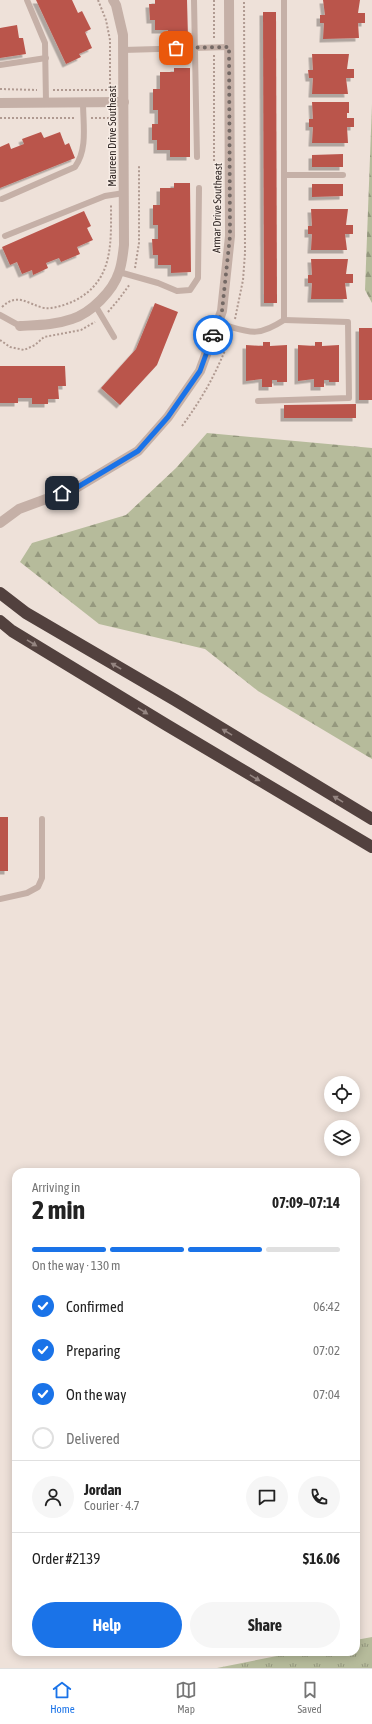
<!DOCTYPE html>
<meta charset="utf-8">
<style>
body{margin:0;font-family:"Asap Condensed",sans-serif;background:#f6f6f6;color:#222;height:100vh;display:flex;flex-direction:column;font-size:15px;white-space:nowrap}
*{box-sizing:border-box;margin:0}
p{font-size:13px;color:#767676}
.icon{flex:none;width:22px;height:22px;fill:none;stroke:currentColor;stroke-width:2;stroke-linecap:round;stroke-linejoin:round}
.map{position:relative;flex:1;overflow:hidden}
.side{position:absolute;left:12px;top:1168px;width:348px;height:488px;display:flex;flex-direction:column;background:#fff;border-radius:12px;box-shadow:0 2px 10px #0003}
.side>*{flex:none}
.fabs{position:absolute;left:324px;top:1076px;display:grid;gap:8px}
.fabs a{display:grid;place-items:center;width:36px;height:36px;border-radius:50%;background:#fff;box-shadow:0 2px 10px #0003;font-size:20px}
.pin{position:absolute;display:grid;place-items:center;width:34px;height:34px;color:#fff;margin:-17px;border-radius:8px;box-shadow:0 2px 6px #0006}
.courier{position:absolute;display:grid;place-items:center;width:40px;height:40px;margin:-20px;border:3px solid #1a73e8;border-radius:50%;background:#fff;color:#222;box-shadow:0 1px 5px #0007}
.summary em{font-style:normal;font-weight:700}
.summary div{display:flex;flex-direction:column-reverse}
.summary{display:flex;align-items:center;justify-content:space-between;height:68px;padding:0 20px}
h1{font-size:26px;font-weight:700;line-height:30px}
.bar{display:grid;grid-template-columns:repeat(4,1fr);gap:6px 4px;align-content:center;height:48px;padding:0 20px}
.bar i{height:5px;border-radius:3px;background:#e0e0e0}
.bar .selected{background:#1a73e8}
.bar p{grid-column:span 4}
.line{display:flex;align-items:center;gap:10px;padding:0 20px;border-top:1px solid #e0e0e0}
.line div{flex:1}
.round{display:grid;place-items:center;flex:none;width:42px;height:42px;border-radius:21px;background:#f6f6f6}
ol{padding:0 20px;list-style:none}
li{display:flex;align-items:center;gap:12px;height:44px}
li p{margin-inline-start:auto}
li .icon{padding:4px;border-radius:50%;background:#1a73e8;color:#fff;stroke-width:4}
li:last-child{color:#767676}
li i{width:22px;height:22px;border:2px solid #e0e0e0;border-radius:50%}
.primary-button{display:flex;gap:8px;margin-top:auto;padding:8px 20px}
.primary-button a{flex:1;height:46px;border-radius:24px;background:#1a73e8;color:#fff;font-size:16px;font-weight:700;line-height:46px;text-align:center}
.primary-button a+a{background:#f6f6f6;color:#222}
.tab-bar{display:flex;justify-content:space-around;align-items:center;height:56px;border-top:1px solid #e0e0e0;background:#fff;font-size:11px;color:#767676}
.tab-bar a{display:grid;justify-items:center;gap:2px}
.tab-bar .selected{color:#1a73e8}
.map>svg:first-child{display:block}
.forest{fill:url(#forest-firs)}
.park{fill:url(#park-tufts)}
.building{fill:#ba554c;filter:url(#shadow)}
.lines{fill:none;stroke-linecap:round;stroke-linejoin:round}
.path{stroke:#b09a91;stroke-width:2;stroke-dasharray:2 2;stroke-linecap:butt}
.lane{stroke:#c5b0a7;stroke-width:6}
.street{stroke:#c5b0a7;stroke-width:10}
.highway{stroke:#52413e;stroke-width:12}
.oneway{fill:#948581}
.done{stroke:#746965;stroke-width:4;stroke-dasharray:0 7.2}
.route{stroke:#1a73e8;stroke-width:5}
.labels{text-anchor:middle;stroke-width:3;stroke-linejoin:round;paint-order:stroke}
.street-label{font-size:11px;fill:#322826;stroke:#f7ece5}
</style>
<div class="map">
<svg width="372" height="1668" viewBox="0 0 372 1668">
<defs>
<pattern id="forest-firs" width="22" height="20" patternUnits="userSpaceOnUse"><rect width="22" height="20" fill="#b6bb9b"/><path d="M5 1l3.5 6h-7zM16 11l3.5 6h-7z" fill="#95987e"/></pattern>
<pattern id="park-tufts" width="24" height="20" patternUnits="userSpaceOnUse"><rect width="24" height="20" fill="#b6bb9b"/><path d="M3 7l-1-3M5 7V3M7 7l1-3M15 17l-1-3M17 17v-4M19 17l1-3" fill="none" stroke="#95987e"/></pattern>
<filter id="shadow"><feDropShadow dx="-3.5" dy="3.5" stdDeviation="0" flood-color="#0004"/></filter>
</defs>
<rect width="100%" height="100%" fill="#eee1d9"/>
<g class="forest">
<polygon points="372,104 372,303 365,290"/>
<polygon points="207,433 372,448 372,759 258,691 205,649 99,624 20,562 32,543 126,515 176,468"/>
</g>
<polygon class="park" points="372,1637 372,1668 217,1668 297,1652 356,1652 356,1640"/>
<g class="building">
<polygon points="36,0 72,0 78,13 82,11 91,29 85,32 92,48 79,54 81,57 66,64"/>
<polygon points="155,0 187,0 188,37 168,37 168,30 155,30 155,20 150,20 149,4 155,4"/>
<polygon points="323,0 360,0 358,13 365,13 365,23 358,23 359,38 323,39 324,23 320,23 320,15 325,15"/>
<polygon points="263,12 276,12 277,303 264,303"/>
<polygon points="17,25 19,38 23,38 26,54 0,58 0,28"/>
<polygon points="312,54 349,54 347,69 354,69 354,78 346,78 348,94 312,94 313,78 309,78 308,70 313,70"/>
<polygon points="174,68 190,68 190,157 170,157 170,150 157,150 157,140 152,140 152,124 158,124 158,110 153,110 153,89 160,89 160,72 174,72"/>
<polygon points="312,102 349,102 349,113 347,113 347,118 354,118 354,127 347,127 348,143 312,143 313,127 309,127 309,119 313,119"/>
<polygon points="41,132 44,138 60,132 65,145 69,143 75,158 0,188 0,147 9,143 11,149 24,144 22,139"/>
<polygon points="343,154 343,167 312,167 312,155"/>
<polygon points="174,183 190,183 191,272 171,273 171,265 158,265 158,255 153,255 152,239 158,239 158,225 153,225 153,205 160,205 160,188 174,188"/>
<polygon points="312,184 343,184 343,196 312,197"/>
<polygon points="311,209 348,209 346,225 353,225 353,234 345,234 347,250 311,250 312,234 308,234 308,226 312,226"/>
<polygon points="84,211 91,226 87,228 93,240 77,247 80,254 61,262 59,258 46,263 48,268 33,275 32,270 22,274 17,262 10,265 2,247"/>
<polygon points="311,259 348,259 346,274 353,274 353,283 345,283 347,299 311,299 312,283 308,283 308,275 312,275"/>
<polygon points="155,303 178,312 157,365 120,405 101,388 136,349"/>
<rect x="359" y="328" width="13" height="72"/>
<polygon points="263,342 270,342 270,346 287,345 287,382 277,382 277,380 272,380 272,387 262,387 262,379 246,381 246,345 263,346"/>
<polygon points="315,342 322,342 322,346 339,345 339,382 329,382 329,380 324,380 324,387 314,387 314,379 298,381 298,345 315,346"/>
<polygon points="0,366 65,366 66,386 58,386 59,399 48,399 48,404 32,404 32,398 18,398 18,403 0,403"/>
<polygon points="356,404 356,418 284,418 284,405"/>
<rect x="0" y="817" width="8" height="54"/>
</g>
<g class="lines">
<g class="path">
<polyline points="98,0 106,20 110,40 110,93"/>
<polyline points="214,0 214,39"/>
<polyline points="214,55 214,161"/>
<polyline points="0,89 37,90"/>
<polyline points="53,90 110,90"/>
<polyline points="0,118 75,118"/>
<polyline points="91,118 110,118 110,113"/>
<polyline points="135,268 139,243 139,165"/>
<path d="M2,307C18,292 27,304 44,308C54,309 65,305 74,301C114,281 111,243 111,204"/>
<polyline points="108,312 119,299 130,284"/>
<polyline points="235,319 243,280 245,253 244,0"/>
<polyline points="0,340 10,347 24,350 35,345 44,337 81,330 95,322"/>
<path d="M182,426C204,396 218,370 231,335"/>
</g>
<g class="lane">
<polyline points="27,0 45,43 46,102"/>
<polyline points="194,0 197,157"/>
<polyline points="123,50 229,47"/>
<polyline points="0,65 46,58"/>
<polyline points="284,175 343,175"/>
<path d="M2,199L75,167C88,149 83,124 83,102"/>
<polyline points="5,236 105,196 124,193"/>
<polyline points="119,272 158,283 177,291 190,290 198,278 199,188"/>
<polyline points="95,305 114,337"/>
<polyline points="0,315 20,326"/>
<path d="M217,323C248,331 255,339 284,320V0"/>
<polyline points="258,401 349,398 348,322 284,320"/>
<polyline points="0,899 27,893 38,887 42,878 42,819"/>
</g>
<g class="street">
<polyline points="0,103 124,102"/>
<path d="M20,326C38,325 55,325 72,319C91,313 113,291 119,272C122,264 123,254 124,245L123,35L116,5L113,0"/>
<polyline points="0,523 19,509 76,488 138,451 168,417 200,371 222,311 230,236 229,0"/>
</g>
<g class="highway">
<polyline points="0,593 26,613 175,700 372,819"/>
<polyline points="0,621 12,631 165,724 372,847"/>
</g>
</g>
<defs><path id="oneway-solid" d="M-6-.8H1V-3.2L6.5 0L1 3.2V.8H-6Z"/></defs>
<g class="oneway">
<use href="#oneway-solid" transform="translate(32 643) rotate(32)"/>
<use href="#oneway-solid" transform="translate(116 666) rotate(-150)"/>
<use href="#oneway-solid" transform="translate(143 711) rotate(32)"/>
<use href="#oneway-solid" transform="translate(227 732) rotate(-149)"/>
<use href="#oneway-solid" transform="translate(255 778) rotate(31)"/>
<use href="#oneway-solid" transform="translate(338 799) rotate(-149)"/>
</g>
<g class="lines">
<polyline class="done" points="176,48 229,47 230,236 222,311 213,335"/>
<polyline class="route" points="62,493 76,488 138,451 168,417 200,371 213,335"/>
</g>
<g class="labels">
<g class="street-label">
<text transform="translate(112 136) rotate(-90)" y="4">Maureen Drive Southeast</text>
<text transform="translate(217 208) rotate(-89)" y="4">Armar Drive Southeast</text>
</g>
</g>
</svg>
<div class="fabs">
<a><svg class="icon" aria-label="locate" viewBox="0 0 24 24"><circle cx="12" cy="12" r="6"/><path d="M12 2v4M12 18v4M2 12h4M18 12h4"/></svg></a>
<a><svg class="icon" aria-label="layers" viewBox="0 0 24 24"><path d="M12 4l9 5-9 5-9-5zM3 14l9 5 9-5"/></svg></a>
</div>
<div class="pin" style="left:176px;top:48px;background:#ea580c"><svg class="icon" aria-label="bag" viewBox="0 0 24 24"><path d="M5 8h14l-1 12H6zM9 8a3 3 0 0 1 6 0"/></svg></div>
<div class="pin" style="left:62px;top:493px;background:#1f2937"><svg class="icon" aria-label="home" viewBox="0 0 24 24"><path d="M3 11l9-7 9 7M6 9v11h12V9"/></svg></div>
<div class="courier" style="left:213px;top:335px"><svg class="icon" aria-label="car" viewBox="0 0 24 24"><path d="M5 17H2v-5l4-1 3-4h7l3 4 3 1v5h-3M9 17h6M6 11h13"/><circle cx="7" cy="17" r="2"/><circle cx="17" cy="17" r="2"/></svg></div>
<section class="side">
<div class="summary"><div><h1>2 min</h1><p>Arriving in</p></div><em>07:09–07:14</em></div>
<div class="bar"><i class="selected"></i><i class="selected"></i><i class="selected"></i><i></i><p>On the way · 130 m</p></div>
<ol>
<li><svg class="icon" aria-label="check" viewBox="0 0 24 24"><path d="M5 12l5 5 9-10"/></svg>Confirmed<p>06:42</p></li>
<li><svg class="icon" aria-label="check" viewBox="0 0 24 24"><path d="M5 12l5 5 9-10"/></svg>Preparing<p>07:02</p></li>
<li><svg class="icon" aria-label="check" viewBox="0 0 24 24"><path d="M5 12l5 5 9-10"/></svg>On the way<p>07:04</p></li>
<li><i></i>Delivered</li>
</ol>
<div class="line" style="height:72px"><a class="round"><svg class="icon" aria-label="person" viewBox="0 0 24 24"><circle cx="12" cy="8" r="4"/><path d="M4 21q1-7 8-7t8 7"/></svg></a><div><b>Jordan</b><p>Courier · 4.7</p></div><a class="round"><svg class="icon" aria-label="chat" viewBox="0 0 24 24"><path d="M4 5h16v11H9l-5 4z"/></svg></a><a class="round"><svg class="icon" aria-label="phone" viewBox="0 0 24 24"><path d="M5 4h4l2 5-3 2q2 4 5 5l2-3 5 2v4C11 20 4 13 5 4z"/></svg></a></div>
<div class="line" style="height:52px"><div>Order #2139</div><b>$16.06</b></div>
<div class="primary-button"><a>Help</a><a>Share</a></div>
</section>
</div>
<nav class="tab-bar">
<a class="selected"><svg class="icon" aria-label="home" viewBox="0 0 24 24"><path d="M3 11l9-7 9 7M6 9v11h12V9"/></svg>Home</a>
<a><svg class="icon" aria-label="map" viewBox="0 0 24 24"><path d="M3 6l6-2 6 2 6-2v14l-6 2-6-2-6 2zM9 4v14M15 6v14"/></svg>Map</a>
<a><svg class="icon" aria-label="saved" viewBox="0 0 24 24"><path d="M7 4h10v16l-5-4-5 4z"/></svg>Saved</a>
</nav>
